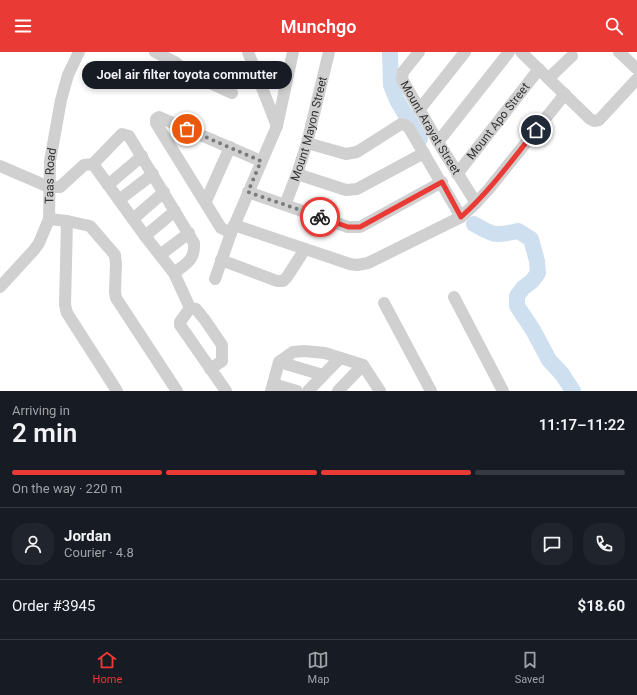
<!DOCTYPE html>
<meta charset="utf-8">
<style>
body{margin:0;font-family:Roboto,sans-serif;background:#20242c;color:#f1f3f6;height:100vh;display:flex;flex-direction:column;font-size:15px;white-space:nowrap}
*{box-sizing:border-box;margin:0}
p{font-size:13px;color:#9ea1a6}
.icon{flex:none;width:22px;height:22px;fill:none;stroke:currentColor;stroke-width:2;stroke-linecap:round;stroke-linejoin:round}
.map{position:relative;height:339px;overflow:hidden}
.side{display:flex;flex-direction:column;background:#171b24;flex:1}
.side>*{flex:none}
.pin{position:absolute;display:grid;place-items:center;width:34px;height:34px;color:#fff;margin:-17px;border:2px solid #fff;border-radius:50%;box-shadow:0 1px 4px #0007}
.courier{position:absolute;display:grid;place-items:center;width:40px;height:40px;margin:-20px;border:3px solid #ea3a35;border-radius:50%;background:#fff;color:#222;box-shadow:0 1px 5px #0007}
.bubble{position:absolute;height:28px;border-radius:14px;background:#171b24;box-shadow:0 2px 6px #0003;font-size:13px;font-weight:600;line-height:28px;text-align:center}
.summary em{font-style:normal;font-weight:600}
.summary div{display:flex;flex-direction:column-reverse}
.summary{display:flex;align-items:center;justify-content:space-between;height:68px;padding:0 12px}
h1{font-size:26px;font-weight:600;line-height:30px}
.bar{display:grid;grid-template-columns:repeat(4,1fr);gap:6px 4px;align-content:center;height:48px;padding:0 12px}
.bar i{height:5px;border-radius:3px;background:#363941}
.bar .current{background:#ea3a35}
.bar p{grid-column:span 4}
.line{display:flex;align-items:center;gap:10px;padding:0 12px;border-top:1px solid #363941}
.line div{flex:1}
.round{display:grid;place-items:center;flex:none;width:42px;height:42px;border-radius:16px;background:#20242c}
header{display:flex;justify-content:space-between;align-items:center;height:52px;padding:0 12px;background:#ea3a35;color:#fff;font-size:18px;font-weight:600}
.menu{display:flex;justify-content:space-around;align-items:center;height:56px;border-top:1px solid #363941;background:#171b24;font-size:11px;color:#9ea1a6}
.menu a{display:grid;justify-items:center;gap:2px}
.menu .current{color:#ea3a35}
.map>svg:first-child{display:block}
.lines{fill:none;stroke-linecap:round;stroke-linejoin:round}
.river{stroke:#cedfef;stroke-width:16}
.minor{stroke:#d0d0d0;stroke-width:12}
.done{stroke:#7a7a7a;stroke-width:4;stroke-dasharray:0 7.2}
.route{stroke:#ea3a35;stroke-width:5}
.labels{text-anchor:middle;stroke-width:4;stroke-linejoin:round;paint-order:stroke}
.street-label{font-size:12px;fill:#333;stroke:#fff}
</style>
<header><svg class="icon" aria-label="menu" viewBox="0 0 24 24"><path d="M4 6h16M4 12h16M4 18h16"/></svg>Munchgo<svg class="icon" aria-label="search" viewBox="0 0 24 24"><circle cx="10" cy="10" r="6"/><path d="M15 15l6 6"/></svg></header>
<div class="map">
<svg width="637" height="339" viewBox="0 0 637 339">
<rect width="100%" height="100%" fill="#fff"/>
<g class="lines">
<g class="river">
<polyline points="390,0 391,33 397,48 420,87"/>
<path d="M474,172C494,184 496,184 518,179L531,187L537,209L538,221L532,229L523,236L517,244V254L533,278L549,308L562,322L573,339"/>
</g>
<g class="minor">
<polyline points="155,0 175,10 185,19 195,24 232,41"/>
<polyline points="248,0 277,74"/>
<path id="s1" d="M419,0L403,20L402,27L438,90L476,151"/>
<polyline points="521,0 590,67 594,69 599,68 637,27"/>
<polyline points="619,0 637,17"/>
<polyline points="549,26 572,4"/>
<polyline points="419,58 465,0"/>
<polyline points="438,90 509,0"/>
<polyline points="307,91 346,102 357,100 401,72 405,73 409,76 461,165"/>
<polyline points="93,112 145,184 174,221 190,256 180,270 180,273 226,339"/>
<path d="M0,114L49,135H60L84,113L93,112L122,82L129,84L194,191C195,208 187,211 174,221"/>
<polyline points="297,122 346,138 357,137 424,101"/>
<path id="s2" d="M457,122L539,17"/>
<polyline points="108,133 142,104"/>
<polyline points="248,140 348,175 360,175 442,130"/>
<polyline points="119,148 153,122"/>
<polyline points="206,149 230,95"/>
<path id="s3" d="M285,153L297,122L307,91L329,0"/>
<polyline points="49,167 67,169 90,174 115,203 116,212 115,240 116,246 177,339"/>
<polyline points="133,167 164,140"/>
<polyline points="67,169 65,253 67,261 117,339"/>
<polyline points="234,173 350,212 357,213 368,211 461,165 476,151 488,138 565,42"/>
<polyline points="231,181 221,176 156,71 156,67 159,65 261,109"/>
<polyline points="145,184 175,159"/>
<polyline points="160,203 189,181"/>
<polyline points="221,208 277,229 283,229 287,225 305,197"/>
<polyline points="215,227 231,181 277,74 293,0"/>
<path id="s4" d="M0,235L34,198L39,191L49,167L50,109L61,48L68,23L79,0"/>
<polyline points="454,245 503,339"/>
<polyline points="384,251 431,339"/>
<polyline points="190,256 196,257 205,268 222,293 222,309 210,317"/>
<polyline points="279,310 323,323"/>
<polyline points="273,332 297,339"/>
<polyline points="271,339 279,310 293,300 304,299 325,301 363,313 380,339"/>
<polyline points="308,339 340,306"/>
<polyline points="338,339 363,313"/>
</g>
</g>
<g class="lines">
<polyline class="done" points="187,77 261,109 248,140 320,165"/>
<path class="route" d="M320,165L348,175H360L442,130L461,165C490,139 512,108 536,78"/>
</g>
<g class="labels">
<g class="street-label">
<text dy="4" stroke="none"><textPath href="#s2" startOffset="67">Mount Apo Street</textPath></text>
<text dy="4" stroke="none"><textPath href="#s1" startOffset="89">Mount Arayat Street</textPath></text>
<text dy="4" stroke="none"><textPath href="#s3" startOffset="80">Mount Mayon Street</textPath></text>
<text dy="4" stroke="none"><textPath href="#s4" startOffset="128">Taas Road</textPath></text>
</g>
</g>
</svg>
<div class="pin" style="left:187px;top:77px;background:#ea580c"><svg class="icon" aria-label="bag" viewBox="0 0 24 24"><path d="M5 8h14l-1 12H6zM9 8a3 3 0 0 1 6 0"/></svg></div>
<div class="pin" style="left:536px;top:78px;background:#1f2937"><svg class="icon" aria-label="home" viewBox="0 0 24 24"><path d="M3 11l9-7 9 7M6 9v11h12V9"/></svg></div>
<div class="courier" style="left:320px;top:165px"><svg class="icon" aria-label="bike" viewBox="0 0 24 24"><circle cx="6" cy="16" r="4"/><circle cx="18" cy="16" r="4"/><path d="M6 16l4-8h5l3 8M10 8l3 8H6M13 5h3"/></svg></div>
<div class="bubble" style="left:82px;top:9px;width:210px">Joel air filter toyota commutter</div>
</div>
<section class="side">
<div class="summary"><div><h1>2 min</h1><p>Arriving in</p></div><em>11:17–11:22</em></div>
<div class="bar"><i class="current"></i><i class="current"></i><i class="current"></i><i></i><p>On the way · 220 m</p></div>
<div class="line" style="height:72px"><a class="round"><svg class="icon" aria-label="person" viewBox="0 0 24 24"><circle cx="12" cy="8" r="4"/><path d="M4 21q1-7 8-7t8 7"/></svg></a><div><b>Jordan</b><p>Courier · 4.8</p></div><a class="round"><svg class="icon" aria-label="chat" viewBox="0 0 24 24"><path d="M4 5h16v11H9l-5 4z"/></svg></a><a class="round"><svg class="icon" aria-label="phone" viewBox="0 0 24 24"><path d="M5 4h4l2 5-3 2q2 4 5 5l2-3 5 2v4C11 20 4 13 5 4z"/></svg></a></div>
<div class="line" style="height:52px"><div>Order #3945</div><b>$18.60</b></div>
</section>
<nav class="menu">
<a class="current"><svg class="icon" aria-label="home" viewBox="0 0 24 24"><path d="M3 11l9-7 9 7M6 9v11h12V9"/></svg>Home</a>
<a><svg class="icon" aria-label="map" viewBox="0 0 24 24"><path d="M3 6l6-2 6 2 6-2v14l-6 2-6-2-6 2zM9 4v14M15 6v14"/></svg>Map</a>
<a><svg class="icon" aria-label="saved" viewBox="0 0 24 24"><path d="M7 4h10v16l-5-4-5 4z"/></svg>Saved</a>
</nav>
